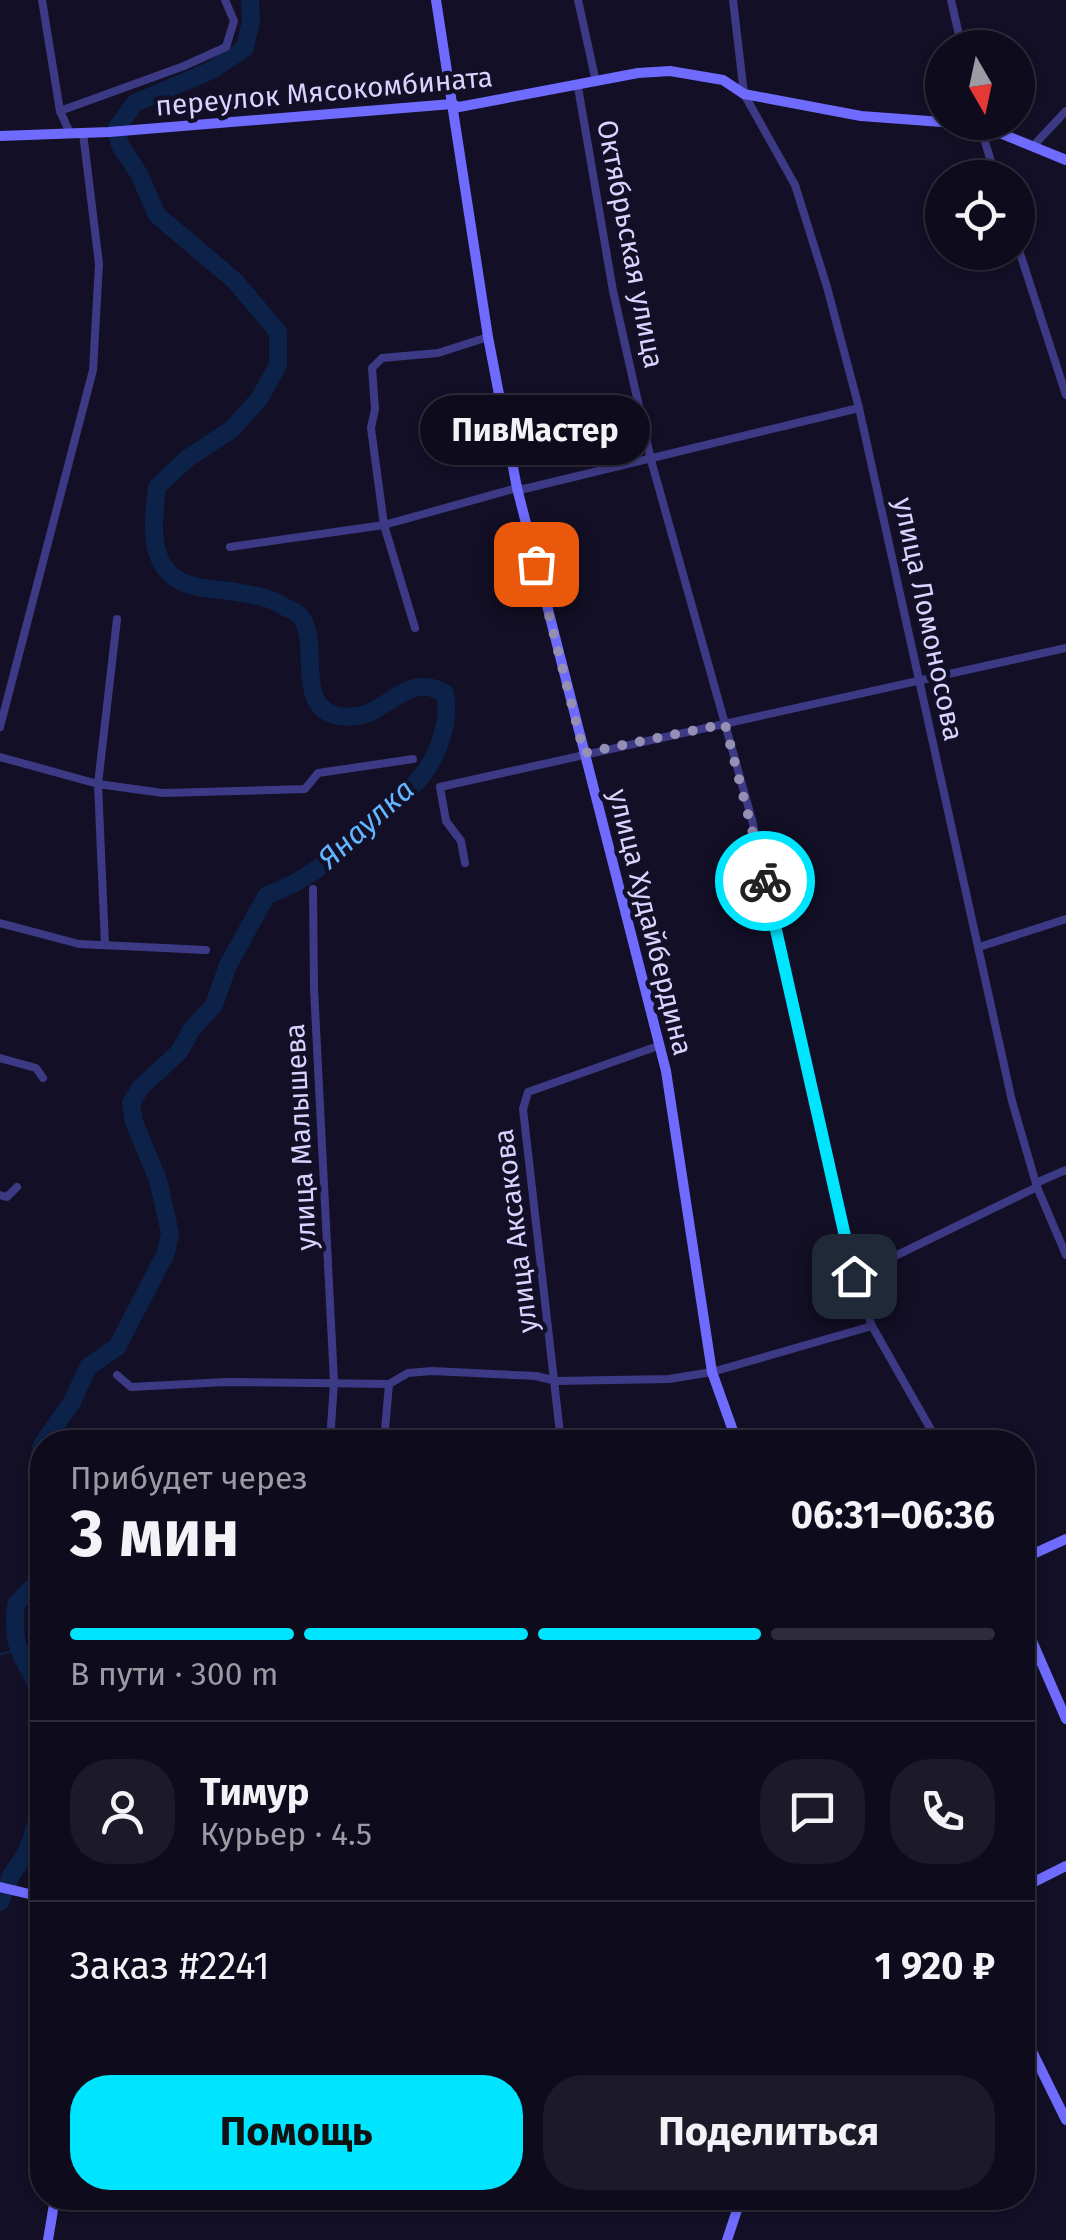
<!DOCTYPE html>
<html lang="ru">
<meta charset="utf-8">
<style>
body{margin:0;font-family:"Fira Sans",sans-serif;background:#1c1929;color:#f1f3f6;height:100vh;display:flex;flex-direction:column;font-size:38px;white-space:nowrap}
*{box-sizing:border-box;margin:0}
p{font-size:32px;color:#9b9ba3}
.icon{flex:none;width:55px;height:55px;fill:none;stroke:currentColor;stroke-width:2;stroke-linecap:round;stroke-linejoin:round}
.map{position:relative;flex:1;overflow:hidden}
.panel{position:absolute;left:30px;top:1430px;width:1005px;height:780px;display:flex;flex-direction:column;background:#0e0b1c;border-radius:40px;box-shadow:0 2px 8px #0004,0 0 0 2px #2e2b3b}
.panel>*{flex:none}
.needle{width:65px;rotate:171deg}
.tools{position:absolute;left:925px;top:30px;display:grid;gap:20px}
.tools a{display:grid;place-items:center;width:110px;height:110px;border-radius:50%;background:#0e0b1c;box-shadow:0 2px 8px #0004,0 0 0 2px #2e2b3b;font-size:50px}
.pin{position:absolute;display:grid;place-items:center;width:85px;height:85px;color:#fff;margin:-42px;border-radius:20px;box-shadow:0 5px 15px #0006}
.courier{position:absolute;display:grid;place-items:center;width:100px;height:100px;margin:-50px;border:8px solid #00e5ff;border-radius:50%;background:#fff;color:#222;box-shadow:0 2px 12px #0007}
.bubble{position:absolute;height:70px;border-radius:35px;background:#0e0b1c;box-shadow:0 2px 8px #0004,0 0 0 2px #2e2b3b;font-size:32px;font-weight:700;line-height:70px;text-align:center}
.head em{font-style:normal;font-weight:700}
.head div{display:flex;flex-direction:column-reverse}
.head{display:flex;align-items:center;justify-content:space-between;height:170px;padding:0 40px}
h1{font-size:65px;font-weight:700;line-height:75px}
.bar{display:grid;grid-template-columns:repeat(4,1fr);gap:15px 10px;align-content:center;height:120px;padding:0 40px}
.bar i{height:12px;border-radius:8px;background:#2e2b3b}
.bar .active{background:#00e5ff}
.bar p{grid-column:span 4}
.line{display:flex;align-items:center;gap:25px;padding:0 40px;border-top:2px solid #2e2b3b}
.line div{flex:1}
.round{display:grid;place-items:center;flex:none;width:105px;height:105px;border-radius:40px;background:#1c1929}
.primary-button{display:flex;gap:20px;margin-top:auto;padding:20px 40px}
.primary-button a{flex:1;height:115px;border-radius:40px;background:#00e5ff;color:#111;font-size:40px;font-weight:700;line-height:115px;text-align:center}
.primary-button a+a{background:#1c1929;color:#f1f3f6}
.map>svg:first-child{display:block}
.lines{fill:none;stroke-linecap:round;stroke-linejoin:round}
.stream{stroke:#0c2248;stroke-width:2.5}
.river{stroke:#0c2248;stroke-width:18}
.street{stroke:#3d3a85;stroke-width:8}
.secondary{stroke:#6f6bff;stroke-width:10}
.done{stroke:#948fb3;stroke-width:10;stroke-dasharray:0 18}
.route{stroke:#00e5ff;stroke-width:12}
.labels{text-anchor:middle;stroke-width:9;stroke-linejoin:round;paint-order:stroke}
.street-label{font-size:28px;fill:#d9d4ff;stroke:#130f26}
.water-label{font-size:30px;font-style:italic;fill:#62b6ff;stroke:#130f26}
</style>
<div class="map">
<svg width="1066" height="2240" viewBox="0 0 1066 2240">
<rect width="100%" height="100%" fill="#130f26"/>
<g class="lines">
<polyline class="stream" points="0,1654 17,1651"/>
<g class="river">
<path d="M44,1442L72,1402L88,1367L117,1347L166,1253L170,1233L164,1206L158,1180L134,1122L131,1103L141,1087L179,1052L192,1029L214,1005L228,965L267,895C313,879 344,849 379,816C394,802 412,789 424,773C440,751 450,720 445,693C402,669 385,724 340,716C292,709 322,641 300,616C296,611 285,608 280,604C266,596 252,595 236,592C221,589 204,590 190,585C146,571 153,525 157,487L188,458L232,429L259,399L278,365V332L235,281L157,215L139,174L120,145L116,129L135,103L212,70L245,48L251,21L250,0"/>
<polyline points="42,1445 36,1473 42,1481"/>
<path d="M42,1578L16,1604C11,1658 26,1654 42,1697"/>
<polyline points="0,1902 12,1874 27,1852 42,1807"/>
</g>
<g class="street">
<polyline points="42,0 60,111"/>
<polyline points="578,0 596,82"/>
<polyline points="733,0 744,94 795,185 827,287 859,408 1012,1101 1037,1187 1066,1255"/>
<polyline points="951,0 962,48"/>
<polyline points="578,87 613,291 651,460 752,820 854,1276 872,1326 938,1442"/>
<polyline points="979,122 996,178"/>
<polyline points="70,133 60,111 184,66 226,47 234,21 225,0"/>
<polyline points="1034,145 1066,111"/>
<polyline points="1018,247 1066,395"/>
<polyline points="230,547 384,525 517,488 524,489 859,408"/>
<polyline points="415,628 384,525 371,428 375,409 372,368 382,358 438,353 488,337"/>
<polyline points="0,727 93,370 99,264 83,133"/>
<polyline points="0,757 98,784 163,793 305,789 318,773 413,759"/>
<polyline points="465,863 461,841 446,821 440,787 1066,648"/>
<polyline points="313,889 314,988 334,1382 330,1442"/>
<polyline points="0,923 79,944 206,950"/>
<polyline points="105,945 98,784 117,619"/>
<polyline points="979,947 1066,919"/>
<polyline points="0,1058 36,1068 43,1078"/>
<polyline points="1036,1183 1066,1170"/>
<polyline points="0,1195 7,1197 17,1187"/>
<polyline points="854,1276 1037,1187"/>
<polyline points="117,1375 131,1387 226,1382 389,1384 408,1373 432,1371 536,1376 556,1381 669,1379 712,1372 872,1326"/>
<polyline points="384,1442 389,1384"/>
<polyline points="561,1442 523,1109 528,1092 658,1046"/>
</g>
<g class="secondary">
<polyline points="436,0 488,337 517,488 666,1071 712,1372 737,1442"/>
<polyline points="951,122 980,125 1066,160"/>
<polyline points="0,136 109,132 452,104 459,107 638,73 670,71 723,80 744,94 861,116 942,122"/>
<polyline points="1022,1559 1066,1539"/>
<polyline points="1022,1618 1066,1719"/>
<polyline points="0,1887 42,1897"/>
<polyline points="1022,1888 1066,1866"/>
<polyline points="1022,2031 1066,2120"/>
<polyline points="48,2240 55,2198"/>
<polyline points="727,2240 741,2198"/>
</g>
</g>
<g class="lines">
<polyline class="done" points="536,564 584,753 725,724 765,881"/>
<polyline class="route" points="765,881 854,1276"/>
</g>
<g class="labels">
<g class="street-label">
<text transform="translate(324 91) rotate(-5)" y="10">переулок Мясокомбината</text>
<text transform="translate(631 244) rotate(79)" y="10">Октябрьская улица</text>
<text transform="translate(929 619) rotate(78)" y="10">улица Ломоносова</text>
<text transform="translate(651 922) rotate(76)" y="10">улица Худайбердина</text>
<text transform="translate(300 1137) rotate(-93)" y="10">улица Малышева</text>
<text transform="translate(515 1231) rotate(-97)" y="10">улица Аксакова</text>
</g>
<g class="water-label">
<text transform="translate(366 824) rotate(-42)" y="10">Янаулка</text>
</g>
</g>
</svg>
<div class="tools">
<a><svg class="needle" viewBox="-14 -14 28 28"><path d="M0-13l5 13h-10z" fill="#e53935"/><path d="M0 13l5-13h-10z" fill="#9b9ba3"/></svg></a>
<a><svg class="icon" aria-label="locate" viewBox="0 0 24 24"><circle cx="12" cy="12" r="6"/><path d="M12 2v4M12 18v4M2 12h4M18 12h4"/></svg></a>
</div>
<div class="pin" style="left:536px;top:564px;background:#ea580c"><svg class="icon" aria-label="bag" viewBox="0 0 24 24"><path d="M5 8h14l-1 12H6zM9 8a3 3 0 0 1 6 0"/></svg></div>
<div class="pin" style="left:854px;top:1276px;background:#1f2937"><svg class="icon" aria-label="home" viewBox="0 0 24 24"><path d="M3 11l9-7 9 7M6 9v11h12V9"/></svg></div>
<div class="courier" style="left:765px;top:881px"><svg class="icon" aria-label="bike" viewBox="0 0 24 24"><circle cx="6" cy="16" r="4"/><circle cx="18" cy="16" r="4"/><path d="M6 16l4-8h5l3 8M10 8l3 8H6M13 5h3"/></svg></div>
<div class="bubble" style="left:420px;top:395px;width:230px">ПивМастер</div>
<section class="panel">
<div class="head"><div><h1>3 мин</h1><p>Прибудет через</p></div><em>06:31–06:36</em></div>
<div class="bar"><i class="active"></i><i class="active"></i><i class="active"></i><i></i><p>В пути · 300 m</p></div>
<div class="line" style="height:180px"><a class="round"><svg class="icon" aria-label="person" viewBox="0 0 24 24"><circle cx="12" cy="8" r="4"/><path d="M4 21q1-7 8-7t8 7"/></svg></a><div><b>Тимур</b><p>Курьер · 4.5</p></div><a class="round"><svg class="icon" aria-label="chat" viewBox="0 0 24 24"><path d="M4 5h16v11H9l-5 4z"/></svg></a><a class="round"><svg class="icon" aria-label="phone" viewBox="0 0 24 24"><path d="M5 4h4l2 5-3 2q2 4 5 5l2-3 5 2v4C11 20 4 13 5 4z"/></svg></a></div>
<div class="line" style="height:130px"><div>Заказ #2241</div><b>1 920 ₽</b></div>
<div class="primary-button"><a>Помощь</a><a>Поделиться</a></div>
</section>
</div>
